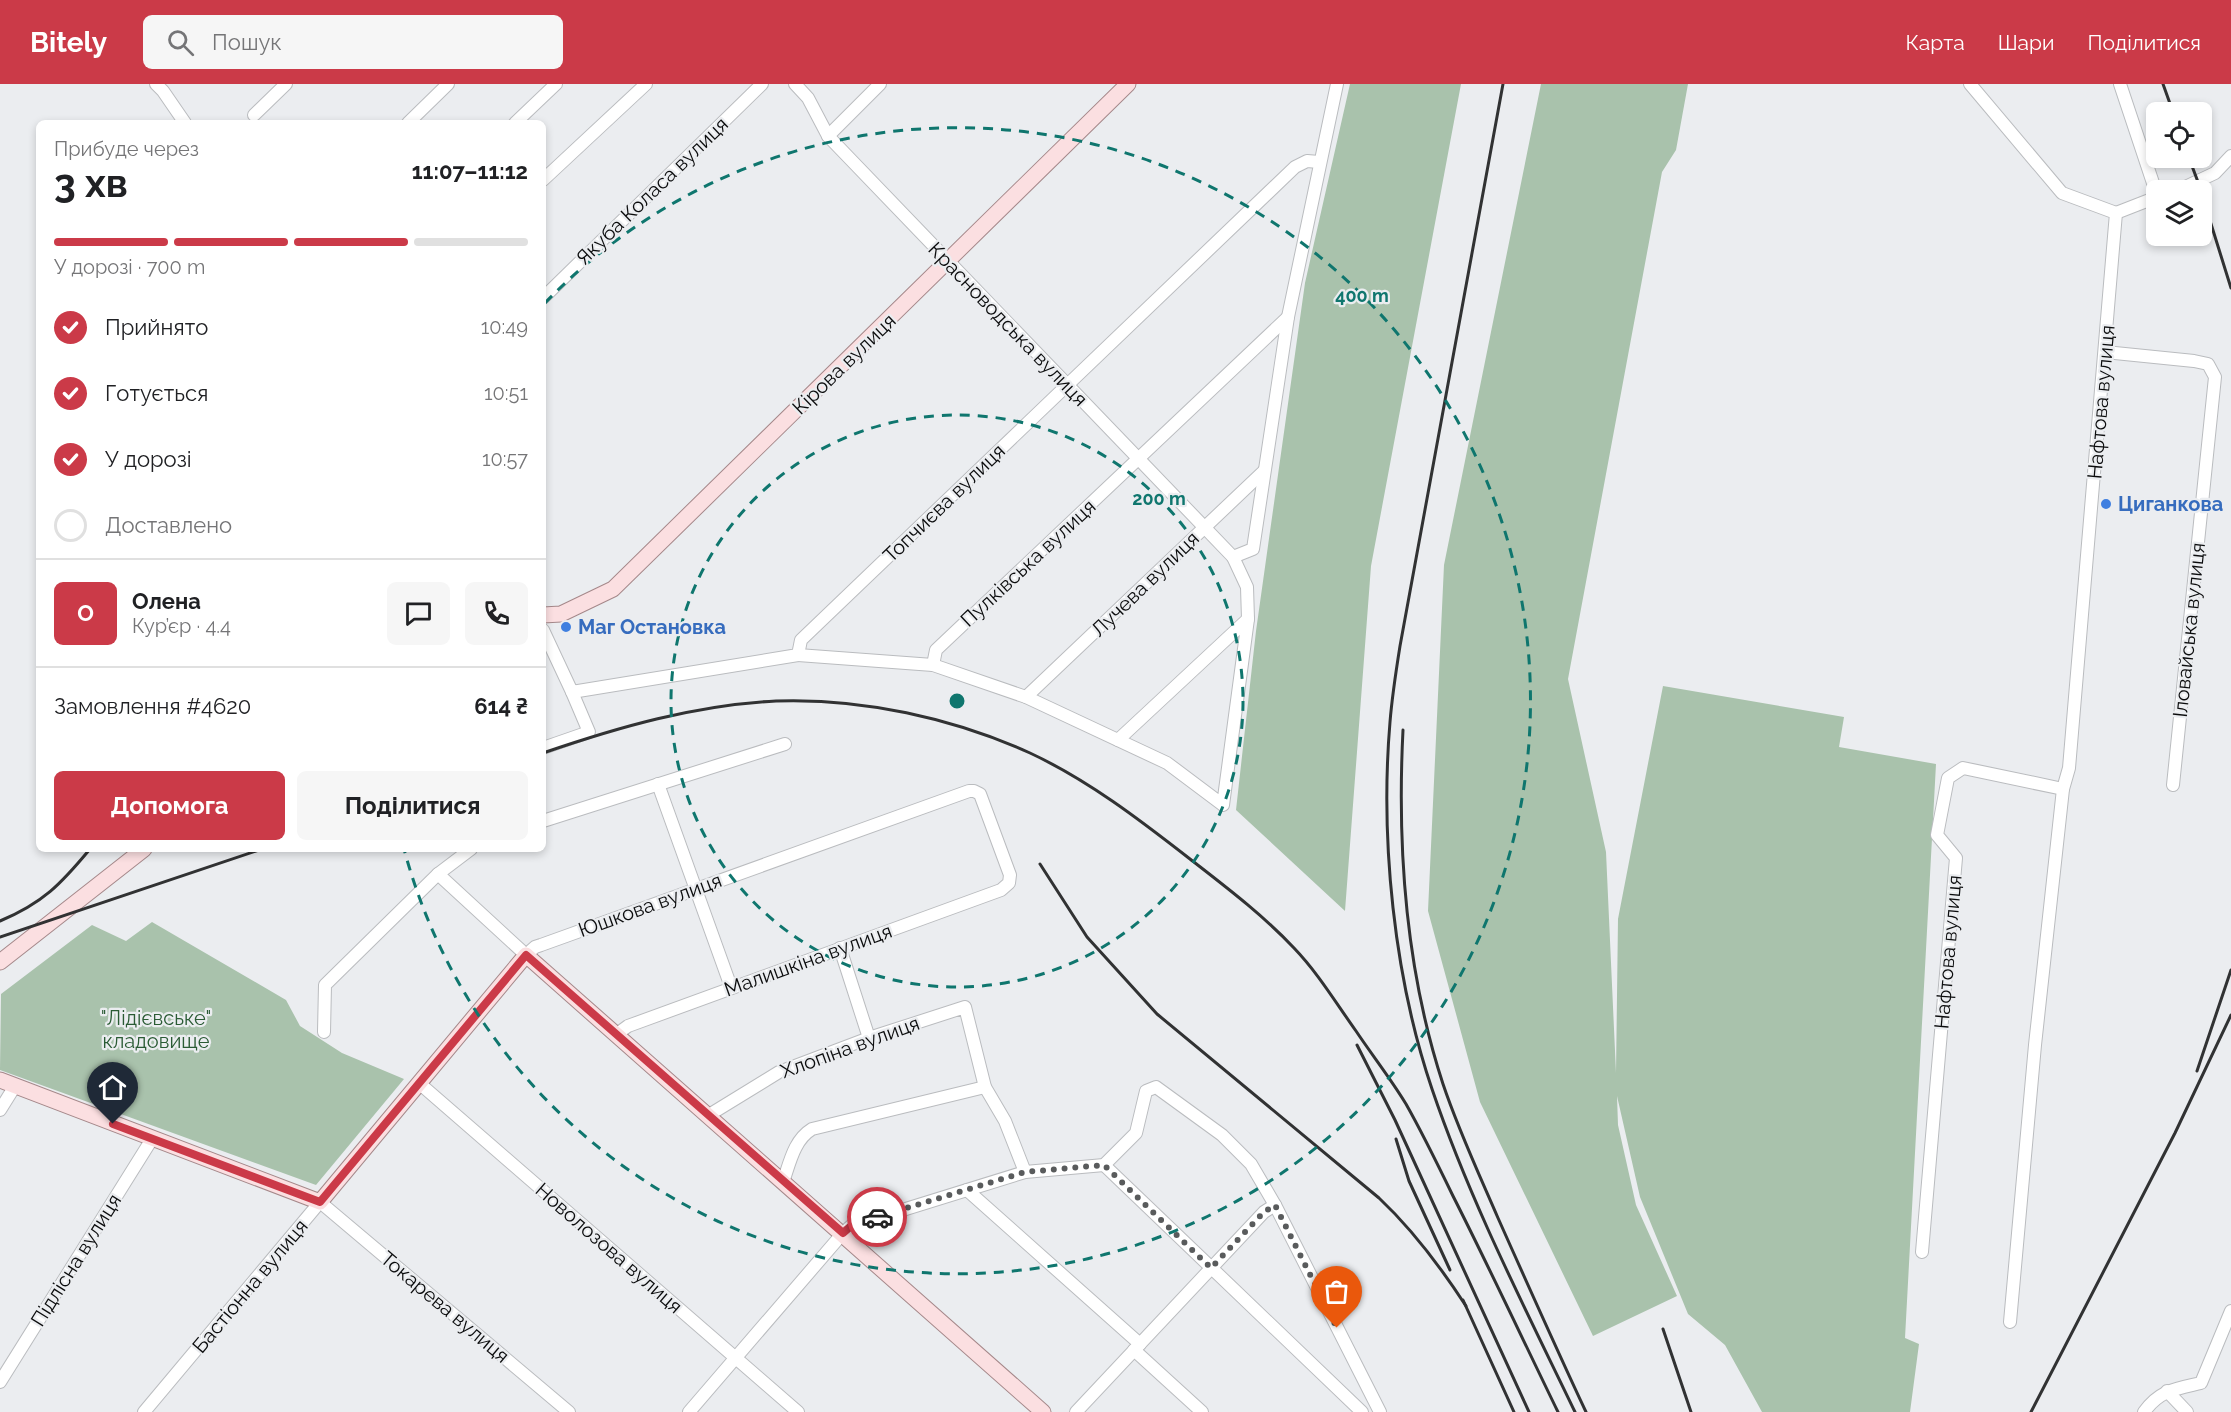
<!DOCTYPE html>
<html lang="uk">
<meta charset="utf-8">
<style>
body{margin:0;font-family:Raleway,sans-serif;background:#f6f6f6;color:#202124;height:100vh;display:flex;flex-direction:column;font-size:22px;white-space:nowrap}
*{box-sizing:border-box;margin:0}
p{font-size:20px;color:#757577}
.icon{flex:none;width:33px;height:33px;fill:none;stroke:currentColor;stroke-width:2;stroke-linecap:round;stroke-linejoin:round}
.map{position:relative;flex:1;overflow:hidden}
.details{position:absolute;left:36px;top:36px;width:510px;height:732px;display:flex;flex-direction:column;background:#fff;border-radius:9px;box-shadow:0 3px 9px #0003}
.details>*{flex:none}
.buttons{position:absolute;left:2146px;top:18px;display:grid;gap:12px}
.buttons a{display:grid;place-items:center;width:66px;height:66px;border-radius:9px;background:#fff;box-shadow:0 3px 9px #0003;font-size:30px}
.pin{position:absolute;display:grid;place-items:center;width:51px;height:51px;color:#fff;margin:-62px -26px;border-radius:50% 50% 50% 0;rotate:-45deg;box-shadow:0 0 6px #0007}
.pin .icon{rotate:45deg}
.courier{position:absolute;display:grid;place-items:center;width:60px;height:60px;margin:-30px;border:4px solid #cb3a48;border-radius:50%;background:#fff;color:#222;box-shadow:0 2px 8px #0007}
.headline em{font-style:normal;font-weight:700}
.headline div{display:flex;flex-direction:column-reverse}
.headline{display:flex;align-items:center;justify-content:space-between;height:102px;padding:0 18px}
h1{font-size:39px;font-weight:700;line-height:45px}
.bar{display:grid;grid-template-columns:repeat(4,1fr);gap:9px 6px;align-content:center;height:72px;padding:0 18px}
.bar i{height:8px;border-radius:4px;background:#e0e0e0}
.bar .current{background:#cb3a48}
.bar p{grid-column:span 4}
.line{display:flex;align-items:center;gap:15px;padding:0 18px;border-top:2px solid #e0e0e0}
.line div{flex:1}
.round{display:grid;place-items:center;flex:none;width:63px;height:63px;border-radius:9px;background:#f6f6f6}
ol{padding:0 18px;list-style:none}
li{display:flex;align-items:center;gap:18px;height:66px}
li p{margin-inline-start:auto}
li .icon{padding:6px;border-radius:50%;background:#cb3a48;color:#fff;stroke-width:4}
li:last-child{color:#757577}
li i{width:33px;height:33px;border:3px solid #e0e0e0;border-radius:50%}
.primary-button{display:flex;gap:12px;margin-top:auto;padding:12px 18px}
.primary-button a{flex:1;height:69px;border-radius:9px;background:#cb3a48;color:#fff;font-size:24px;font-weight:700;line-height:69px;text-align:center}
.primary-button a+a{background:#f6f6f6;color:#202124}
header{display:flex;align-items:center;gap:36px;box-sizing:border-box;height:84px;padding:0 30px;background:#cb3a48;color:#fff}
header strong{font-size:28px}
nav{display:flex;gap:33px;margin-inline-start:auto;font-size:21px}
.search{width:420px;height:54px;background:#f6f6f6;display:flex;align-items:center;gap:15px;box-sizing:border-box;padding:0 21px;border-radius:9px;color:#757577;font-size:22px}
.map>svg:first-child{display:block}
.green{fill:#a9c2ac}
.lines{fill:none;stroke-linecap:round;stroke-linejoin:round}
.minor-casing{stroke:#babcbf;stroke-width:14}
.major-casing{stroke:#a5888a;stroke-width:17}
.minor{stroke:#fff;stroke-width:12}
.major{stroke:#fbdfe1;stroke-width:15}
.rail{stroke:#313233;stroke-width:3}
.done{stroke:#595b5c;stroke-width:6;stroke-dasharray:0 10.8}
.route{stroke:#cb3a48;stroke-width:8}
.ring{fill:none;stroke:#0f766e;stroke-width:3;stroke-dasharray:10 8}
.shop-dot{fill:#3f7fe0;stroke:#ebedf0;stroke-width:2}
.labels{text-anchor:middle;stroke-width:4.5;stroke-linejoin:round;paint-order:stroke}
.street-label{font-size:20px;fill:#0b0c0d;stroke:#ebedf0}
.shop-label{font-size:20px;font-weight:bold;fill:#366cbe;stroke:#ebedf0;text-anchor:start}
.park-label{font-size:20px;fill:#2a5b34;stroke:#ebedf0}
.centre{fill:#0f766e;stroke:#ebedf0;stroke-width:3}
.ring-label{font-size:18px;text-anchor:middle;font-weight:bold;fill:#0f766e;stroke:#ebedf0;stroke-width:4.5;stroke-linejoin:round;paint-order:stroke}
</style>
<header>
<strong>Bitely</strong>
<div class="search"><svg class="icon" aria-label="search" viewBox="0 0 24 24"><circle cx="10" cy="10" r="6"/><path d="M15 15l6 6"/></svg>Пошук</div>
<nav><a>Карта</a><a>Шари</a><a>Поділитися</a></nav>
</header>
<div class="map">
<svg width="2231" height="1328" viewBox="0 0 2231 1328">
<rect width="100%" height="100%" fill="#ebedf0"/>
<g class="green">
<polygon points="1350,0 1461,0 1371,482 1345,827 1236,726 1256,547 1305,199"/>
<polygon points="1541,0 1688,0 1676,66 1662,88 1568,595 1606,768 1616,989 1618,835 1663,602 1844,633 1839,663 1936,680 1905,1254 1919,1260 1910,1328 1762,1328 1725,1261 1688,1230 1640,1113 1617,1012 1618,1041 1636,1121 1677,1212 1593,1252 1480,1018 1428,827 1444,481"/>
<polygon points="152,838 286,916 300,942 342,969 404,995 316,1101 0,986 1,910 92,841 126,857"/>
</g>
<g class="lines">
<g class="minor-casing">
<g id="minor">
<polyline points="156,0 163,7 185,39"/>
<polyline points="795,0 808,14 828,52 1233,473"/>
<polyline points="1970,0 2062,109 2116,129 2069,684 2063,705 2035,961 2010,1238"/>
<polyline points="2120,0 2157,111"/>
<polyline points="254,31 286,0"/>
<polyline points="408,39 448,0"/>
<polyline points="515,39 556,0"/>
<polyline points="828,52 880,0"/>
<polyline points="543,96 646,0"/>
<polyline points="2179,106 2215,89 2231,72"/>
<polyline points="2116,129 2157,113"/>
<polyline points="543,214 762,0"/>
<polyline points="2105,268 2194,277 2208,280 2215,293 2173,701"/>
<polyline points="543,546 572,608 798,571 801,556 1295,83 1307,77 1319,78"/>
<polyline points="798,571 933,581 1026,613 1167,679 1223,721 1248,535 1247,503 1233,473 1253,465 1288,233 1337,0"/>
<polyline points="933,581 936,566 1288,233"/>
<polyline points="1026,613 1264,387"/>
<polyline points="1118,656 1248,535"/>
<polyline points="543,664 589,648 572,608"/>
<polyline points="658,700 731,903"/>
<polyline points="543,737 785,660"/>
<polyline points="438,790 526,871 535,863 541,861 969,707 974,707 980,710 1010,791 1009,799 1001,806 628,942 617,950"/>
<polyline points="840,864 869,954"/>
<polyline points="324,948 325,901 438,790 471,765"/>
<polyline points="419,999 798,1328"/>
<polyline points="0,1026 15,1002"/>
<polyline points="709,1031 779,988 869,954 965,923 985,1003 1005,1037 1025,1088"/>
<polyline points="1104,1081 1362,1328"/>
<path d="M783,1098C790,1078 794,1056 812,1045L985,1003"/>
<polyline points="967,1106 1140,1260"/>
<polyline points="1922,1168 1956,774 1937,751 1948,694 1963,684 2063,705"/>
<polyline points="1134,1266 1202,1328"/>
<polyline points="0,1298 152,1055"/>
<polyline points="2167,1307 2187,1328"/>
<polyline points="144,1328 320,1118 569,1328"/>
<polyline points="689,1328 843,1149 851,1142 1025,1088 1104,1081 1136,1049 1146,1007 1156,1003 1222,1051 1251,1080 1275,1121 1380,1328"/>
<polyline points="1076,1328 1264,1128 1275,1121"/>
<path d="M2144,1328C2160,1306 2175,1305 2201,1299L2231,1227"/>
</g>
</g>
<g class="major-casing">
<g id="major">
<polyline points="543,531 561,530 613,505 1128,0"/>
<polyline points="0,878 144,765"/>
<polyline points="0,996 320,1118 526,871 1043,1328"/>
</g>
</g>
<use href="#minor" class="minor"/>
<use href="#major" class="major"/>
<g class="rail">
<path d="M1503,0L1400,562C1396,587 1392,613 1390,638C1380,756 1394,893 1432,1005C1470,1117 1524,1222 1575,1328"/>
<polyline points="2163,0 2173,28"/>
<polyline points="2189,74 2201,106"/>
<polyline points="2202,111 2231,204"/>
<path d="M1403,646C1397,764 1406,887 1443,1000C1458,1045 1479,1090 1498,1134C1527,1199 1556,1264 1586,1328"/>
<path d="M543,669C619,643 695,621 776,617C862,614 953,634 1030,669C1088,696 1140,736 1190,775C1226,803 1263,831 1294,864C1318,889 1336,919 1356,947C1372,971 1391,995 1406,1020C1423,1050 1438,1081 1453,1112C1489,1183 1523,1256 1558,1328"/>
<path d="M1040,780L1087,853L1157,930L1379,1114C1413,1146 1440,1182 1466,1222"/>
<path d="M0,837C43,819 61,800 90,765"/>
<polyline points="0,853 262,765"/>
<polyline points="1357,961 1395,1036 1529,1328"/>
<polyline points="2197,987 2231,886"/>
<polyline points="1396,1055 1409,1097 1450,1186"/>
<polyline points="1463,1216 1514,1328"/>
<polyline points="1663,1245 1691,1328"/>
<polyline points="2031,1328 2175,1049 2231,931"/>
</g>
</g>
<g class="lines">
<polyline class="done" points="877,1133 1025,1088 1104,1081 1211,1184 1264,1128 1275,1121 1337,1244"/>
<polyline class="route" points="113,1040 320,1118 526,871 843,1149 851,1142 877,1133"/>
</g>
<g class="ring">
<circle cx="957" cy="617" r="286"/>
<path d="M545 219A573 573 0 1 1 404 765"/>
</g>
<g class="shop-dot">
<circle cx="2106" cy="420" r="6"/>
<circle cx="566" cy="543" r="6"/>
</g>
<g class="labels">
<g class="street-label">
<text transform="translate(652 107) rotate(-44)" y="7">Якуба Коласа вулиця</text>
<text transform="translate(1008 240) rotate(46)" y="7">Красноводська вулиця</text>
<text transform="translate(844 280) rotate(-44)" y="7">Кірова вулиця</text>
<text transform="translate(2101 318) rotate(-85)" y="7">Нафтова вулиця</text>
<text transform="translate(944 419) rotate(-44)" y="7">Топчиєва вулиця</text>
<text transform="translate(1028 479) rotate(-43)" y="7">Пулківська вулиця</text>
<text transform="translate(1145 500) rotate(-44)" y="7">Лучева вулиця</text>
<text transform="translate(2189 546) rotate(-84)" y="7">Іловайська вулиця</text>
<text transform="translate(650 821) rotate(-20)" y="7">Юшкова вулиця</text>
<text transform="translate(1948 868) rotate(-85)" y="7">Нафтова вулиця</text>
<text transform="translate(808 876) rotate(-20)" y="7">Малишкіна вулиця</text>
<text transform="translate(850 963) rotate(-20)" y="7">Хлопіна вулиця</text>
<text transform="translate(609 1164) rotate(41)" y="7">Новолозова вулиця</text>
<text transform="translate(76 1176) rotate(-58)" y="7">Підлісна вулиця</text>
<text transform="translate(250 1202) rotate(-50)" y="7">Бастіонна вулиця</text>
<text transform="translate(445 1223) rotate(40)" y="7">Токарева вулиця</text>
</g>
<g class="shop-label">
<text x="2118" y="427">Циганкова</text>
<text x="578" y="550">Маг Остановка</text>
</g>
<g class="park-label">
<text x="156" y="941">"Лідієвське"<tspan x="156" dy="23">кладовище</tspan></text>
</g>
</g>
<circle cx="957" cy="617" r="9" class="centre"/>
<g class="ring-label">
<text x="1362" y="218">400 m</text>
<text x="1159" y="421">200 m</text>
</g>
</svg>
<div class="buttons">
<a><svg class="icon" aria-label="locate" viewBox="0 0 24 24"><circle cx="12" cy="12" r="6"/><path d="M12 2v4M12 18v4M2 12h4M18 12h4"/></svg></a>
<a><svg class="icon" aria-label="layers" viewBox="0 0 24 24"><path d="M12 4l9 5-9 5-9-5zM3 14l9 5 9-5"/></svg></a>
</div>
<div class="pin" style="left:1337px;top:1244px;background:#ea580c"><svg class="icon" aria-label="bag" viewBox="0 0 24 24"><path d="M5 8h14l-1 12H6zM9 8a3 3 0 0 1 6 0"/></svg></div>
<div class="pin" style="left:113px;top:1040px;background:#1f2937"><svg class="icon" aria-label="home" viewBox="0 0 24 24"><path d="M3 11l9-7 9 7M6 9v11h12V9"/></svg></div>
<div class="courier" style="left:877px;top:1133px"><svg class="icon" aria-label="car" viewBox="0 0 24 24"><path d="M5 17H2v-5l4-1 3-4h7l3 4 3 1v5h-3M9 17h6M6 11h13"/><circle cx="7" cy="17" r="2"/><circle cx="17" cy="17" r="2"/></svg></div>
<section class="details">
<div class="headline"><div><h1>3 хв</h1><p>Прибуде через</p></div><em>11:07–11:12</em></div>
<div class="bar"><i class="current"></i><i class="current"></i><i class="current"></i><i></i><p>У дорозі · 700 m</p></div>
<ol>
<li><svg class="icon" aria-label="check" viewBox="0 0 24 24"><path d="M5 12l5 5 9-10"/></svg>Прийнято<p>10:49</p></li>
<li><svg class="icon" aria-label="check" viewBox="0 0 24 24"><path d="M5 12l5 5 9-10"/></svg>Готується<p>10:51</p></li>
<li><svg class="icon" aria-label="check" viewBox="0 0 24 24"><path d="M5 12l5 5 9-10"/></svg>У дорозі<p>10:57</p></li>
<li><i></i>Доставлено</li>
</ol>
<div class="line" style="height:108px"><b class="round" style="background:#cb3a48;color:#fff">О</b><div><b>Олена</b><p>Кур’єр · 4.4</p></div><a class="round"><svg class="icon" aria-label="chat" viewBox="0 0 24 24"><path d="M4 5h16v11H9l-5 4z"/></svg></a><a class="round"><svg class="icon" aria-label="phone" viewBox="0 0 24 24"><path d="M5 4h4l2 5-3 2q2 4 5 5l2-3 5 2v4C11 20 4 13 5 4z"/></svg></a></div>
<div class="line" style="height:78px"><div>Замовлення #4620</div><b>614 ₴</b></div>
<div class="primary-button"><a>Допомога</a><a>Поділитися</a></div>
</section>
</div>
